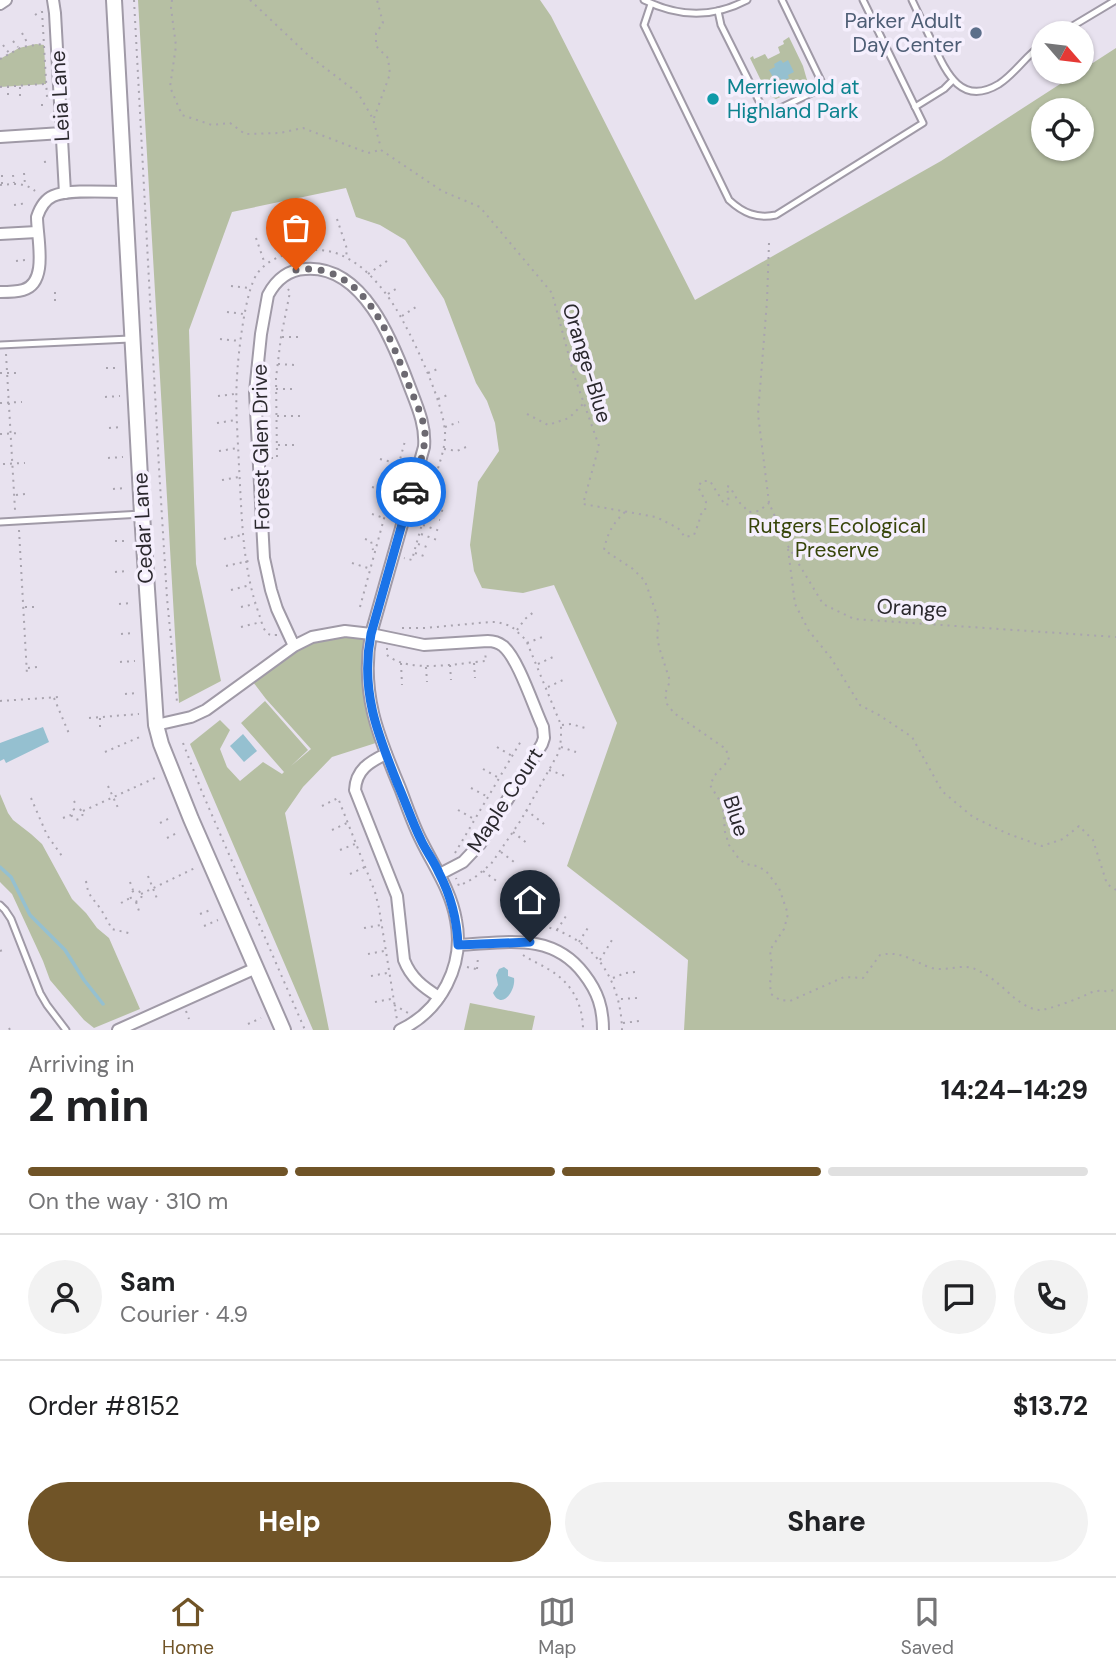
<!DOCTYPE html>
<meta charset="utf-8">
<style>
body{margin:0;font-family:"DM Sans",sans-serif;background:#f2f2f2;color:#202124;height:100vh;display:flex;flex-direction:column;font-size:26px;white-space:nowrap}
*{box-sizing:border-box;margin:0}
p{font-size:23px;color:#757577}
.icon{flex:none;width:38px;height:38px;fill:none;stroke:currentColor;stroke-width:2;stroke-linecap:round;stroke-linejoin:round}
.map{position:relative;height:1030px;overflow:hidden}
.panel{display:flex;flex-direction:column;background:#fff;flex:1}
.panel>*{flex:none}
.needle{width:46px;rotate:118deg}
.fabs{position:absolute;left:1031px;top:21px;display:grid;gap:14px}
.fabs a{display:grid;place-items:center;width:63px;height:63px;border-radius:50%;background:#fff;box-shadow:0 2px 5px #0004;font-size:35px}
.pin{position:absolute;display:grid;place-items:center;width:60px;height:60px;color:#fff;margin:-72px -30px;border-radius:50% 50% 50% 0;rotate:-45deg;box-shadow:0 0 7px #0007}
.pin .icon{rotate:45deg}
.courier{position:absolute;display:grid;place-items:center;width:70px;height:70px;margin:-35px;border:5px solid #1a73e8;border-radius:50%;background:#fff;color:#222;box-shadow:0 2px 9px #0007}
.head em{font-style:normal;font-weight:700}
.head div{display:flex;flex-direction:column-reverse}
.head{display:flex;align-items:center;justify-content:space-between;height:119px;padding:0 28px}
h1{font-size:46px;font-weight:700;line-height:52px}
.bar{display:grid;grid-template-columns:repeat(4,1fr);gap:10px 7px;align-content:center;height:84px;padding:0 28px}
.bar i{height:9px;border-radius:5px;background:#e0e0e0}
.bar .selected{background:#705427}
.bar p{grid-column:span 4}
.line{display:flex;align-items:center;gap:18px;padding:0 28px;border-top:2px solid #e0e0e0}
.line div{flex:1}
.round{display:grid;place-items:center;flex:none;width:74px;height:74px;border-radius:37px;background:#f2f2f2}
.action{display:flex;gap:14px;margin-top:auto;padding:14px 28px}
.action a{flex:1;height:80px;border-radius:42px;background:#705427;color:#fff;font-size:28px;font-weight:700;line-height:80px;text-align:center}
.action a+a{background:#f2f2f2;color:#202124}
.tabs{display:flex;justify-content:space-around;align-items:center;height:98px;border-top:2px solid #e0e0e0;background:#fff;font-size:19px;color:#757577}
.tabs a{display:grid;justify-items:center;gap:4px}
.tabs .selected{color:#705427}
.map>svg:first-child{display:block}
.green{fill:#b6bfa3;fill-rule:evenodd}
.water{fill:#95c0d0}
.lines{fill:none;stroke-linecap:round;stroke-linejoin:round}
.stream{stroke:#95c0d0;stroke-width:3.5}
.lane-casing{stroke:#a09aa7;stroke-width:9}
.street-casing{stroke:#a09aa7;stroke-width:14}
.secondary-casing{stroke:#a09aa7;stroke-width:18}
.path{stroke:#a9a4af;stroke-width:2;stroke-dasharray:2 5;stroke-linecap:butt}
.lane{stroke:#fff;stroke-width:5}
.street{stroke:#fff;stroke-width:10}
.secondary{stroke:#fff;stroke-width:14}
.done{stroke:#6c6971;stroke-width:7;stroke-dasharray:0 12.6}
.route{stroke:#1a73e8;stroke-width:9}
.service-dot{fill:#5c6f8a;stroke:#f5effd;stroke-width:2.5}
.culture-dot{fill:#0f9aa8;stroke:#f5effd;stroke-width:2.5}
.labels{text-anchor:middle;stroke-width:7;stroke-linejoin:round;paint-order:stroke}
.service-label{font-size:21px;fill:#4e5e75;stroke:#f5effd;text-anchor:end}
.culture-label{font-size:21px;fill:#0d838f;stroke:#f5effd;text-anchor:start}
.street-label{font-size:21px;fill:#2a282d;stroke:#f5effd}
.park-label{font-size:21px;fill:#37450a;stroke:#f5effd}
</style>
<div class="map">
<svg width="1116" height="1030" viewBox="0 0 1116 1030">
<rect width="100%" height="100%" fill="#e8e2ef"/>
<g class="green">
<path d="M138,0H540L551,16L695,300L941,161L1116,48V1030H684L688,960L567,866L617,723L554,585L523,593L482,588L474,571L470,545L478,482L499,451L495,423L487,401L476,383L444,299L405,240L380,225L356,217L346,188L232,212L189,330L196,564L221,681L179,703ZM1043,110H1082V149H1043Z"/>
<polygon points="789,37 803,66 807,80 802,87 776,99 768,95 750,58 753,56 754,59 765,54 768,59 780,53 778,47 784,44 783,41"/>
<polygon points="36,44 44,45 46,84 0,87 0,59 19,48"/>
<polygon points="371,634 367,654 382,741 332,757 303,787 285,813 329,1030 313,1030 190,744 220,720 230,730 220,749 227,767 240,781 263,762 282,774 284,772 241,723 265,701 308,750 291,766 311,749 266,699 250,678 312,637"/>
<polygon points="0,794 8,813 13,820 31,834 42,844 72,899 86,913 97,928 109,938 140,1009 94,1028 84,1020 50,980 43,961 12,894 0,882"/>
<polygon points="470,1003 535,1016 532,1030 464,1030"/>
</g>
<g class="water">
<polygon points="781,60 783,63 788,60 794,72 788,75 789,78 782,81 780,78 775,81 769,70 775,67 774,64"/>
<polygon points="43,727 49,742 6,763 4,759 0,761 0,743"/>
<polygon points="243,734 257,751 244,762 230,746"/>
<path d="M504,967L508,970V976L514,978C516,990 502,1011 493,993L498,985L496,975L499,969Z"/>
</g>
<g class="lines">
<polyline class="stream" points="0,867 11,877 30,915 65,950 84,980 103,1004"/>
<g class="lane-casing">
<g id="lane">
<path d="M644,0C678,17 713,18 747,0"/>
<path d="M912,0C919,15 926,29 933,44C946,72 961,107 999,84C1016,73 1026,55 1043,44"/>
<path d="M651,4L644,25L729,200C743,213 757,219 776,215L923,123L863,0"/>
<polyline points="718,11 721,25 766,115 824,87 782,0"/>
<polyline points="1061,33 1116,0"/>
<polyline points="915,107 944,89 952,81"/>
<polyline points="0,345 130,339"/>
<polyline points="0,522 142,514"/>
<polyline points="0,905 5,910 11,919 40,993 47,1005 66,1030"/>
</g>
</g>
<g class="street-casing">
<g id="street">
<polyline points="53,0 55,13 65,193"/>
<polyline points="0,4 6,0"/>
<polyline points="0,137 62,133"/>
<polyline points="0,234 37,232"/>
<path d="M0,292C7,292 16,292 23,290C49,283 37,238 37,217C40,208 44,200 53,196C69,189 107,192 125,192"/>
<path d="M156,725L191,717L206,710L294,646L312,637L345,631L371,634L424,447C426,425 417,406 409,385C393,342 363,264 305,269C287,270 276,280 268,295L261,334L255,392L264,558L271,590L277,609L294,646"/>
<path d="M386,754C369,762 356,770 355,790L397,896L404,960C411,978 423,987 439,997"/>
<path d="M458,945C505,943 552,931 584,974C598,992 603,1008 603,1030"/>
<polyline points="118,1030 256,968"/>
<path d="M400,1030C441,1011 465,965 456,920C451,891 435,868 422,842C413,825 407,806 400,788C378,736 360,692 371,634L424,645L488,641C494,641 499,643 503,646C518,658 534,708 543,727L544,738L542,744L480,844L463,862L440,874"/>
</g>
</g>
<g class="secondary-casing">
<polyline id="secondary" points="114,0 142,514 156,725 161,744 191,819 283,1030"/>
</g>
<g class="path">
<polyline points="134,0 159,468 167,598 177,702"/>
<polyline points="172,0 171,8 176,46 170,87 182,115 212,125 230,123 245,134 280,133 303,128 368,153 380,150"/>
<polyline points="250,0 308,55 358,93 373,119 381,148"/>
<polyline points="42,11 47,97"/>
<polyline points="35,15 41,11"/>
<polyline points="22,33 28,44"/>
<polyline points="13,41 18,47"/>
<polyline points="3,45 9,53"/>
<polyline points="0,59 22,47 43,44"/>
<polyline points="8,86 8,95"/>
<polyline points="0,87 44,84"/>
<polyline points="20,87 20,96"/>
<polyline points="41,105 47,105"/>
<polyline points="374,118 390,74 388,58 376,46 376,33 383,23 377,0"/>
<polyline points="381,150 442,191 480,207 552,293 574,375 599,446 583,504 656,517 678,528 685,537 694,535 699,522 700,515 705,511 706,502 698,487 702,481 710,481 725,505 729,504 727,486 730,487 738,501 749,512 759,511 769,503"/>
<polyline points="44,162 50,161"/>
<polyline points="24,173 25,184"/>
<polyline points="2,175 2,184"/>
<polyline points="13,175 14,183"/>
<path d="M0,185C13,184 25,182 35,191"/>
<polyline points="14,205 27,203"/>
<polyline points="337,219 347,249 346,257"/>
<polyline points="310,225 318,249"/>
<polyline points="284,230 291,253"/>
<polyline points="256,238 265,264"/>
<polyline points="769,243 767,301 758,414 769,503 788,546 823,604 854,619 1116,637"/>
<polyline points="16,261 26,260"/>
<polyline points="368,274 387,261"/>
<polyline points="231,286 250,288"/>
<polyline points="388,294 399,287"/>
<polyline points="55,301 55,290"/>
<polyline points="227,312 244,314"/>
<polyline points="402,316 416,307"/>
<polyline points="282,337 302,337"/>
<polyline points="220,339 240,341"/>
<polyline points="6,354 15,510"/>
<polyline points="278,364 296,365"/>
<polyline points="106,368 118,368"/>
<polyline points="0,373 17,373"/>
<polyline points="428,373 440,368"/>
<polyline points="276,389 294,389"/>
<polyline points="218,396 235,394"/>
<polyline points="105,397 120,396"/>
<polyline points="438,399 450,394"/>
<polyline points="0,403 22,402"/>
<polyline points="527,414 548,425 569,418 583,404"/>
<polyline points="277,416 300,416"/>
<polyline points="217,423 236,420"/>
<polyline points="445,427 459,422"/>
<polyline points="109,428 121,427"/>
<polyline points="0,434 21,433"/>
<polyline points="278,445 299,445"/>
<polyline points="444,449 457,451 466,447"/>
<polyline points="219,451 238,448"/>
<polyline points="108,458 123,457"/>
<polyline points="271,458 277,458 276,378 281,337 290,292 288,289"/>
<polyline points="380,459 399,464"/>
<polyline points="3,464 25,463"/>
<polyline points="222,480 239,477"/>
<polyline points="372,487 391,492"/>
<polyline points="433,487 445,491"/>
<polyline points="113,489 125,488"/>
<polyline points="16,495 25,494"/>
<polyline points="431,496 442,500"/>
<polyline points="428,506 443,511"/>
<path d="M625,512C613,523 607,534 604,550L633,569L645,581L659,621L657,634L659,647L670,681L665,694L667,704L674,713L726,749L729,760L715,775L710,785L723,806L725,832L729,845L739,859L746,864L757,866L766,871L779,888L788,914L784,929L770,950L772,969L770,983L771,994L780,1000L790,1001L844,977L863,978L880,955C902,950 913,962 932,968C946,972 962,963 975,969C989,975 999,984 1010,994C1018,1001 1028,1009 1039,1010C1049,1010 1080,998 1090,993C1101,988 1107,994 1116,989"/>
<polyline points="372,514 384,518"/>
<polyline points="426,515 440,520"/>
<polyline points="423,525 440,531"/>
<polyline points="19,530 27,675"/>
<polyline points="421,534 437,540"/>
<polyline points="224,539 242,535"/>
<polyline points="365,539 371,541 373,550"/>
<polyline points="115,541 127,541"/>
<polyline points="418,544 430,548"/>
<polyline points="788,549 795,604 809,631 831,658 860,705 879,715 912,737 942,791 973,817 1006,833 1042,846 1063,839 1079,826 1093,840 1107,884 1116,890"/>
<polyline points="415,553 427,557"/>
<polyline points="352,563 368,568"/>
<polyline points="226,566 253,560"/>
<polyline points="115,572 129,571"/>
<polyline points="231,590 250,585"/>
<polyline points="119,604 131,603"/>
<polyline points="25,607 34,607"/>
<polyline points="241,607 255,604"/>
<polyline points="360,607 405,441"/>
<polyline points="241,627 261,622"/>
<polyline points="402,628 425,628 490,622 497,622 511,626 526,640 561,725 561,739 559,752 521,820 491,864 474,878 459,886 456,878"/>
<polyline points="517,630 525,619 535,611"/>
<polyline points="121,634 133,633"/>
<path d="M277,635C273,635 271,636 267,633C263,629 261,620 259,614C242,567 242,517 239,467C238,438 235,407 237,377C238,355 245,291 257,274C269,256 294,251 314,250C355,248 387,290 404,323C418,349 443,403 445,432C446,447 439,464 435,478C428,505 419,533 412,560L404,558"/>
<polyline points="527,643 545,636"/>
<path d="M387,648V655C409,674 459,663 486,661L485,652"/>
<polyline points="120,662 135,661"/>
<polyline points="401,663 402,685"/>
<polyline points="474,663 475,678"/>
<polyline points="538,664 553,657"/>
<polyline points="450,665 451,680"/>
<polyline points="426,667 427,682"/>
<polyline points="28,668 37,667"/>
<polyline points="548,687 563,680"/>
<polyline points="125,694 137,693"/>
<polyline points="54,698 70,736"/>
<polyline points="0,701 59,697"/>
<polyline points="89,718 139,714"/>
<polyline points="100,718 100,731"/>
<polyline points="562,725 571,724 585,728"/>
<polyline points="183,743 202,792 305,1030"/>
<polyline points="497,747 512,756"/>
<polyline points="561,747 576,752"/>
<polyline points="105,752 142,736"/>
<polyline points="483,769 499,778"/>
<polyline points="549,770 568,777"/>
<polyline points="108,786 119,810"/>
<polyline points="471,788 488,797"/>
<polyline points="31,798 47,835 62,856"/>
<polyline points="74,801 77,807"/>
<polyline points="322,806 338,798 375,892 379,908 397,1020"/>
<circle cx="77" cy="814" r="5.5"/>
<polyline points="458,810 474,819"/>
<polyline points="526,810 544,824"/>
<polyline points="83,811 155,778"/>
<polyline points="63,818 71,815"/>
<polyline points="160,823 172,817"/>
<polyline points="332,830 347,823"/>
<polyline points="513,832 528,844"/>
<polyline points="167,838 179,832"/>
<polyline points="340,850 355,844"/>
<polyline points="501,852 514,862"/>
<polyline points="455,853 521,741"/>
<polyline points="483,871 498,882"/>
<polyline points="350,874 365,867"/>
<polyline points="148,876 158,901"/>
<path d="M86,881C88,896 92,897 100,908C104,914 108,922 112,929L132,934"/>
<polyline points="130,882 133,890"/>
<circle cx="136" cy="896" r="5.5"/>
<polyline points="141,894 195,868"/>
<polyline points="136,902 139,911"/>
<polyline points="121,903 130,898"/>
<polyline points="200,914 213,909"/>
<polyline points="204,926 218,920"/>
<polyline points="364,928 381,925"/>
<polyline points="557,930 568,913"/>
<path d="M528,932L530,924C587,930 621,974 622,1030"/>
<polyline points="579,942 589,926"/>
<polyline points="0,951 5,949"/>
<polyline points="368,954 384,951"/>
<path d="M523,955C530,960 540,964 548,969C571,982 583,1003 583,1030"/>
<polyline points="600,960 612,940"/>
<polyline points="467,967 480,970"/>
<polyline points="477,969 478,957"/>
<polyline points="371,976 387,973"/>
<polyline points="613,978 625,973 635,972"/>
<polyline points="621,999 637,998"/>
<polyline points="375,1002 391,999"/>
<polyline points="394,1005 408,1013"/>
<polyline points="186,1011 189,1019"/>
<polyline points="623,1023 639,1021"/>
<polyline points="248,1024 261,1018"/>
<polyline points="9,1028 10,1030"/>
</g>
<use href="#lane" class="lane"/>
<use href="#street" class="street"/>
<use href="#secondary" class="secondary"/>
</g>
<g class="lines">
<path class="done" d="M296,270C361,260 389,333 408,383C414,399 424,417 425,434C425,454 416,474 411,492"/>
<path class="route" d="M411,492L371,634C360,690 377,733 398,785C406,803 412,822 421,840C426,851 434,861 439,873C451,896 457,919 458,945L530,942"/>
</g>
<circle class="service-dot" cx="976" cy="33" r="7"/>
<circle class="culture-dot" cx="713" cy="99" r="7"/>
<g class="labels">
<g class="service-label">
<text x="962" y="28">Parker Adult<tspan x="962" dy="24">Day Center</tspan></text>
</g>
<g class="culture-label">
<text x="727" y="94">Merriewold at<tspan x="727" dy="24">Highland Park</tspan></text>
</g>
<g class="street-label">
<text transform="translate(60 96) rotate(-93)" y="7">Leia Lane</text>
<text transform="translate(587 363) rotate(73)" y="7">Orange-Blue</text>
<text transform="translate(261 447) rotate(-91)" y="7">Forest Glen Drive</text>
<text transform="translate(143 528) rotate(-93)" y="7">Cedar Lane</text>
<text transform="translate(912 608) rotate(3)" y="7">Orange</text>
<text transform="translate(505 800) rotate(-57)" y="7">Maple Court</text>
<text transform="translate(736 816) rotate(72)" y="7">Blue</text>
</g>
<g class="park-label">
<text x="837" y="533">Rutgers Ecological<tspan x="837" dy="24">Preserve</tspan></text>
</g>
</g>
</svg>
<div class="fabs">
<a><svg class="needle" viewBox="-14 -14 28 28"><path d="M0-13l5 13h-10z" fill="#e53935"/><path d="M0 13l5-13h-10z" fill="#757577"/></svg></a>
<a><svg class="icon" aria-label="locate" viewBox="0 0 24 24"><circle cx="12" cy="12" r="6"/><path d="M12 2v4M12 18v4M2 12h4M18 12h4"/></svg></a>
</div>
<div class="pin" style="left:296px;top:270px;background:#ea580c"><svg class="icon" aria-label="bag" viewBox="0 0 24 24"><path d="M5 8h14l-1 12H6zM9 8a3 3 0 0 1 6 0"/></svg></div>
<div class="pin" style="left:530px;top:942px;background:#1f2937"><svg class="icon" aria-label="home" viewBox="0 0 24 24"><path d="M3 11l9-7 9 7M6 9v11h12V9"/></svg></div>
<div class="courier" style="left:411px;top:492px"><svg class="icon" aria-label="car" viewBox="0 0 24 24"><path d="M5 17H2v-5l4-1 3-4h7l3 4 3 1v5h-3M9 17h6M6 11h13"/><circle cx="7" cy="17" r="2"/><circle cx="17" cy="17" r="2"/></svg></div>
</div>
<section class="panel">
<div class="head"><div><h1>2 min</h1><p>Arriving in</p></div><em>14:24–14:29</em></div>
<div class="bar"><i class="selected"></i><i class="selected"></i><i class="selected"></i><i></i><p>On the way · 310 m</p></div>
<div class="line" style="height:126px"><a class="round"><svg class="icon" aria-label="person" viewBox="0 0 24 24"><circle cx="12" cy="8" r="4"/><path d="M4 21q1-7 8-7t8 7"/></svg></a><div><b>Sam</b><p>Courier · 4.9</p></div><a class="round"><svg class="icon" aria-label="chat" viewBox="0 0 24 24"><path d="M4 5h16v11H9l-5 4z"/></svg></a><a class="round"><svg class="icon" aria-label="phone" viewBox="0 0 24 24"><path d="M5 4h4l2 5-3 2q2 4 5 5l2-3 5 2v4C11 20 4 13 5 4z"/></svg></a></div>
<div class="line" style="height:91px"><div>Order #8152</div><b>$13.72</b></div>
<div class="action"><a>Help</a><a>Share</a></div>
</section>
<nav class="tabs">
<a class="selected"><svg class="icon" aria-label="home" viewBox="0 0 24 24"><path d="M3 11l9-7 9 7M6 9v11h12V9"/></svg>Home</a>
<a><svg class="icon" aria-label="map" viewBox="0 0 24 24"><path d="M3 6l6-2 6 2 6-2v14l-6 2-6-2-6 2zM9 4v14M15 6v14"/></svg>Map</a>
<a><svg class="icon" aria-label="saved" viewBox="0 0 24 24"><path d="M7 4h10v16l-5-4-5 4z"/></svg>Saved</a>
</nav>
